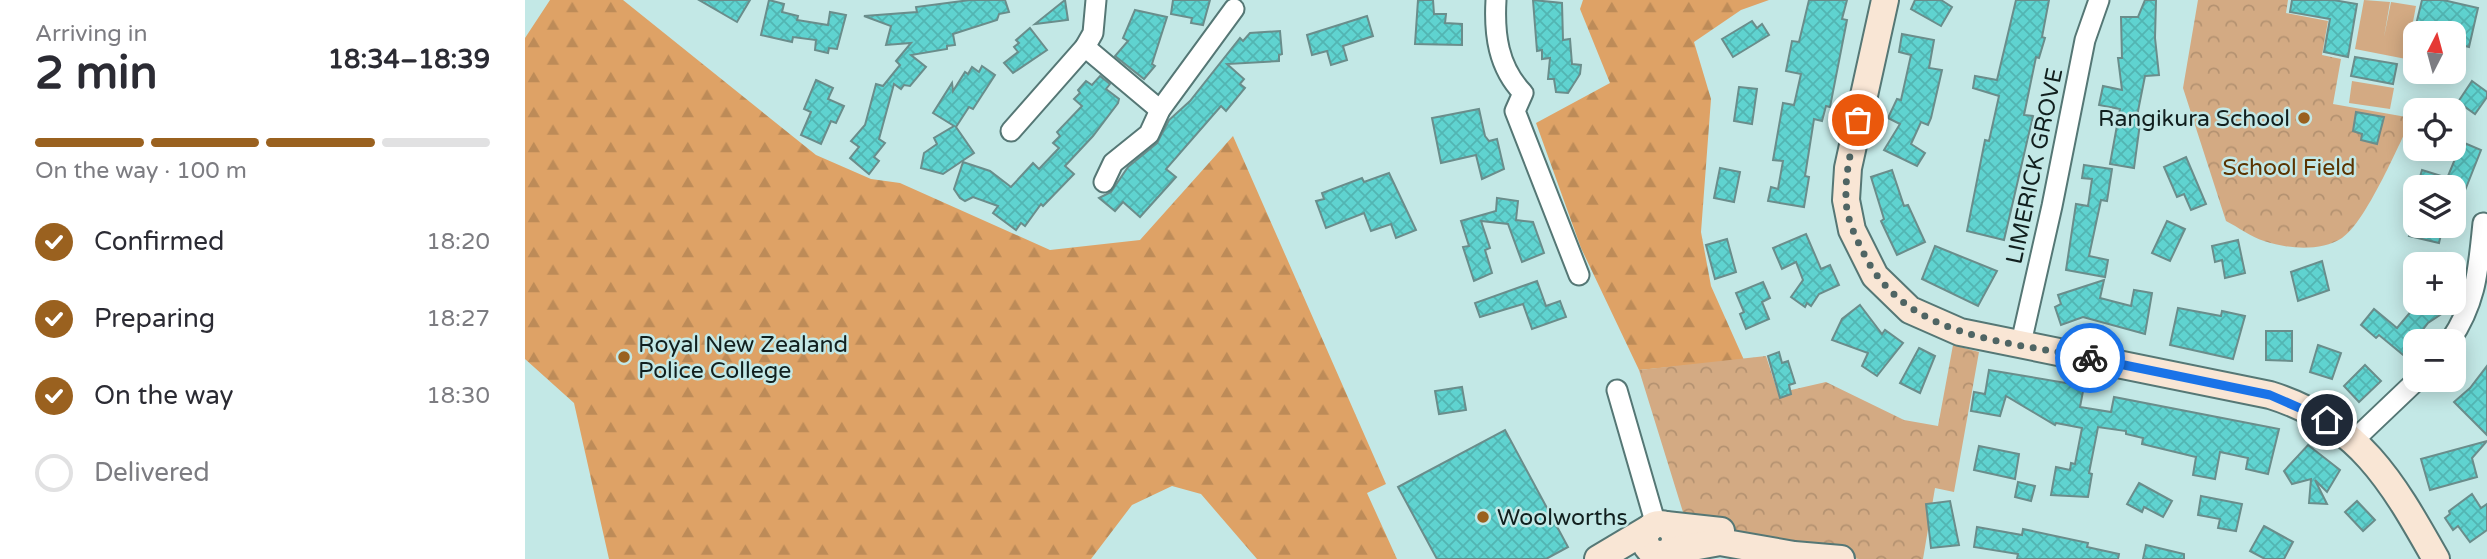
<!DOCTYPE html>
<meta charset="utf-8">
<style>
body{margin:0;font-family:"Varela Round",sans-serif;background:#f7f7f7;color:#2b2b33;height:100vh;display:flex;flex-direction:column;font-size:26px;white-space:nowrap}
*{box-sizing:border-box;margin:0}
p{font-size:23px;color:#7c7c81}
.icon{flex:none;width:38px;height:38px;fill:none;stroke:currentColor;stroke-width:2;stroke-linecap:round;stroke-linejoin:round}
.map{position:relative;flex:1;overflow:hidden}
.drawer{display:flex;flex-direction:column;background:#fff;width:525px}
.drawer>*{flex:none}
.needle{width:46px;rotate:6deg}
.tools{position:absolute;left:1878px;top:21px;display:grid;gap:14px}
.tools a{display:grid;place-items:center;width:63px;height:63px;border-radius:14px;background:#fff;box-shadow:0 4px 18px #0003;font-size:35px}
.pin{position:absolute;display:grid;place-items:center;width:60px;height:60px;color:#fff;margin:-30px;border:4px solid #fff;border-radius:50%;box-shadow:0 2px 7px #0007}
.courier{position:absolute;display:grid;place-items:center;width:70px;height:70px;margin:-35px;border:5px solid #1a73e8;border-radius:50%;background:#fff;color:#222;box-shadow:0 2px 9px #0007}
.summary em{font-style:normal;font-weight:800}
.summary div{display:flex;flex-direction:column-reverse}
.summary{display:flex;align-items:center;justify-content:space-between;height:119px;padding:0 35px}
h1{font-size:46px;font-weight:800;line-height:52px}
.bar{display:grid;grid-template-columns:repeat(4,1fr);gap:10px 7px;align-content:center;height:84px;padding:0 35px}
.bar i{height:9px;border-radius:5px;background:#e1e1e2}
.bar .on{background:#9a611f}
.bar p{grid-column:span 4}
ol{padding:0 35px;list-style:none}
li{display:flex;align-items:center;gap:21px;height:77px}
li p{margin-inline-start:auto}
li .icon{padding:7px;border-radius:50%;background:#9a611f;color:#fff;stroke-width:4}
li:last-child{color:#7c7c81}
li i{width:38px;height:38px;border:4px solid #e1e1e2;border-radius:50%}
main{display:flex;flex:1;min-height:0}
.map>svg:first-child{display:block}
.green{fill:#d3aa83}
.forest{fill:url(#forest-firs)}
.park{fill:url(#park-crowns)}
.building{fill:url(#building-cross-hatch);stroke:#6a8d8b;stroke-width:2}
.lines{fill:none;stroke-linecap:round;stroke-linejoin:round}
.street-casing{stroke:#557775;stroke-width:23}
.secondary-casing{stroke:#557775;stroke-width:30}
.street{stroke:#fff;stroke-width:19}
.secondary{stroke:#f9e6d5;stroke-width:26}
.done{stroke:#4f6564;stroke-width:7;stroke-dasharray:0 12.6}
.route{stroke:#1a73e8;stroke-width:9}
.poi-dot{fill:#9a611f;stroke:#c3e8e6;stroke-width:2.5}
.labels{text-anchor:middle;stroke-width:5;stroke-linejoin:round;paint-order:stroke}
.poi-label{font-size:23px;fill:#111f1e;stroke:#c3e8e6;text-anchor:start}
.street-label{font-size:23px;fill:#111f1e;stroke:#c3e8e6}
.park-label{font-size:23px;fill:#5a3300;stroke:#c3e8e6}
</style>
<main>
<section class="drawer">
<div class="summary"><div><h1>2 min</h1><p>Arriving in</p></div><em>18:34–18:39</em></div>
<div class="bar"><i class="on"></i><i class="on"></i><i class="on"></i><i></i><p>On the way · 100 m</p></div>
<ol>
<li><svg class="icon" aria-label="check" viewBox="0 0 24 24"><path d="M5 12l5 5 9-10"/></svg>Confirmed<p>18:20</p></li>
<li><svg class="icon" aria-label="check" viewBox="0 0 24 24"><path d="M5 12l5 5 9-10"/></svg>Preparing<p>18:27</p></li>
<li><svg class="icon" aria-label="check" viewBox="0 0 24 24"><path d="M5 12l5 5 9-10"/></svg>On the way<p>18:30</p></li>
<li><i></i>Delivered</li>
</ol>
</section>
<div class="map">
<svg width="1962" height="559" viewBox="0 0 1962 559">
<defs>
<pattern id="forest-firs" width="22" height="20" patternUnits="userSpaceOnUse" patternTransform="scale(1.75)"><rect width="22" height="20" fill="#dea266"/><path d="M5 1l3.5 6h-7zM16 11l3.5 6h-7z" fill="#bd8b58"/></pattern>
<pattern id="park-crowns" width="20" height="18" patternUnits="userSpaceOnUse" patternTransform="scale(1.75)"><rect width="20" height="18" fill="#d3aa83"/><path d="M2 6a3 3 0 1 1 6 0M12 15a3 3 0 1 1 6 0" fill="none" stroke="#b49271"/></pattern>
<pattern id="building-cross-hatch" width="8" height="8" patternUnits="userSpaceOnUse" patternTransform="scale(1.75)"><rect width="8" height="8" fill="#5fd3d0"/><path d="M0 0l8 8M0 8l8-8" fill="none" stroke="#52b5b2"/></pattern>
</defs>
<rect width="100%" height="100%" fill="#c3e8e6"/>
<g class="green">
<polygon points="1839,0 1865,2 1859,37 1866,2 1891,6 1881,59 1830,49"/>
<polygon points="1827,81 1869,88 1865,109 1824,103"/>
</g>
<g class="forest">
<polygon points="25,0 98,0 291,155 346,179 375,183 525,250 615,240 708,136 861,484 842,493 872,559 732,559 676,494 647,486 607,505 566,559 84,559 49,403 0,359 0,38"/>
<polygon points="1058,0 1244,0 1216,10 1169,42 1186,99 1176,232 1186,286 1219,360 1114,370 1056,248 1011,123 1085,83 1055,9"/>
</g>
<g class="park">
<path d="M1673,0H1763L1761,13L1803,21L1797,55L1816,59L1808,104L1887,118C1873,146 1841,222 1817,238C1795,252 1763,249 1739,241C1726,237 1713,227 1701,221L1658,88Z"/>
<polygon points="1428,345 1454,352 1429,492 1410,488 1398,559 1334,559 1221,540 1166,538 1114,370 1241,356 1253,393 1301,382 1379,420 1413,426"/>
</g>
<g class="building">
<polygon points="174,0 225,0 212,22"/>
<polygon points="244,0 259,4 257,12 273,16 272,20 303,25 305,12 321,15 312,49 304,48 303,53 290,50 291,40 268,37 267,42 236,35"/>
<polygon points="445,0 480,0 484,12 474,14 472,20 428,34 430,45 422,46 422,49 386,55 401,67 385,86 379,85 376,89 369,84 354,139 360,143 349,157 354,161 344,174 325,158 334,147 326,141 340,125 351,84 358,86 375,65 371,61 386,43 361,45 366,26 339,16 392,12 391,7"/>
<polygon points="540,0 543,20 510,24"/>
<polygon points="648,0 685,0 678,25 666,23 667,18 646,14"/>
<polygon points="893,0 908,0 909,14 921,14 920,23 937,24 937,45 890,44"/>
<polygon points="1008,0 1037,3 1038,40 1045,39 1047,64 1056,65 1055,74 1043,93 1031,92 1029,79 1023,79 1025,58 1017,59 1017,50 1012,51"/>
<polygon points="1284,0 1322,0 1317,19 1322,20 1305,107 1301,106 1297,121 1289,119 1280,176 1284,177 1279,207 1243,201 1246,187 1253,189 1258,161 1248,160 1258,103 1269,105 1276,74 1261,71 1267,41 1274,42"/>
<polygon points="1390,0 1416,0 1427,7 1416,26 1386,9"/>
<polygon points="1491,0 1524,0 1517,37 1520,38 1514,58 1511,57 1499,115 1508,116 1479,240 1442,231 1460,140 1464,141 1474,96 1448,88 1450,76 1472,80"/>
<polygon points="1620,0 1631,0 1630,38 1634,75 1620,76 1612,116 1616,116 1609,168 1585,164 1595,109 1574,105 1578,86 1597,90 1593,58 1597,58 1596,17 1613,17"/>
<polygon points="1767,0 1808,0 1832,4 1823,57 1799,52 1805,19 1765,12"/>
<polygon points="1897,0 1918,0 1953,8 1944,47 1928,43 1928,33 1889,33"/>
<polygon points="610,10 642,17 627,64 630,66 619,79 590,56 603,41 598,38"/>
<polygon points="842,16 848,36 818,46 822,60 806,65 802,51 787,55 782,35"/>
<polygon points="1227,21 1232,28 1237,24 1244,35 1208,57 1197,39"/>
<polygon points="505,28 522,50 488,73 479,63 493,52 489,47 494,43 491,40"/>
<polygon points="755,31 757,54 754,55 754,61 702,64 719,79 715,84 720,88 701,111 696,106 641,169 651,177 615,217 598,202 590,211 574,198 586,192 603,167 632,143 644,120 665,101 715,38 718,41 725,33"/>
<polygon points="1377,34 1409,40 1404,68 1417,70 1406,118 1403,125 1396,122 1386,144 1400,153 1392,166 1359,150 1375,124 1363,118 1372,99 1376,100 1386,55 1374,52"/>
<polygon points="1830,57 1872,64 1868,84 1826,76"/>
<polygon points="457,66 470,75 448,109 444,107 431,127 449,153 418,174 396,168 399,153 412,144 409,138 429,126 408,113 427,83 428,91 440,72 443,74 447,67 454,72"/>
<polygon points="575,76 585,84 581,89 594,99 593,103 568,136 540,166 549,174 518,206 516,204 500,226 496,223 491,230 468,213 473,206 448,197 440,201 435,198 429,189 438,162 465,171 486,187 508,163 514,169 534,148 528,143 535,136 532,132 557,106 549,99 555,93 553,90 561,81 567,85"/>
<polygon points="291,80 308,88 303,99 319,106 311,123 306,121 296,144 276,135 286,112 279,109"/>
<polygon points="1947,81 1962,92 1962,97 1950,114 1933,102"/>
<polygon points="1214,87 1232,89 1227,124 1209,121"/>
<polygon points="954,109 960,136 964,141 972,139 979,169 957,179 951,155 916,163 907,118"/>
<polygon points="1831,112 1859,117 1852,144 1836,140 1837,134 1828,131"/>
<polygon points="1937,142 1956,150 1939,193 1923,176"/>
<polygon points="1661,157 1681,204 1666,210 1659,194 1652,197 1639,167"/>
<polygon points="1559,165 1587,169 1582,201 1576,200 1564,256 1583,260 1580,277 1541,270 1551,204 1563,206 1567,179 1557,178"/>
<polygon points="1195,168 1215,172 1209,202 1189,198"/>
<polygon points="1367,170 1379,206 1383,205 1400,242 1372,255 1356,221 1359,219 1346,177"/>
<polygon points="1897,170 1916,176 1912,187 1892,187"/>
<polygon points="864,173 891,230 871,238 866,224 846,231 839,213 801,228 791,201 799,199 797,193 837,178 839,182"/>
<polygon points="972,198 993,201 991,220 1008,222 1019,253 997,262 983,224 956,221 965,248 960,250 967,273 949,281 938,247 944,246 936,221 971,211"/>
<polygon points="1642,221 1660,229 1645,261 1627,253"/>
<polygon points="1887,226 1918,226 1914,243 1884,236"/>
<polygon points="1281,234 1296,269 1305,265 1314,285 1294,294 1286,306 1282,303 1280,307 1266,297 1278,280 1271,262 1257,269 1248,248"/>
<polygon points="1202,239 1211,272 1190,279 1181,245"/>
<polygon points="1713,240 1720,273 1700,278 1697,260 1690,262 1687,246"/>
<polygon points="1410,246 1472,271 1453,306 1397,279"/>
<polygon points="1797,261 1804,290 1773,301 1766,272"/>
<polygon points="1579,280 1575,298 1606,306 1609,290 1627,293 1620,334 1558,317 1536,325 1530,307 1536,304 1533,295"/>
<polygon points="1012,281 1021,306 1035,301 1041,317 1007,329 998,304 955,317 950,303"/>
<polygon points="1238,282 1245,298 1237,302 1244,319 1221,329 1215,314 1219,312 1211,293"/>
<polygon points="1884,303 1911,303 1918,313 1903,323 1890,340 1890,349 1882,358 1854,335 1851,338 1836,325 1849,309 1872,328 1888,309"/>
<polygon points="1335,305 1357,334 1360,330 1378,343 1352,376 1337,366 1343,353 1307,340 1317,319"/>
<polygon points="1653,308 1696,316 1697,311 1720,316 1708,359 1645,345"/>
<polygon points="1741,331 1767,331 1767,361 1741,360"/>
<polygon points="1793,345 1816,353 1807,379 1785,372"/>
<polygon points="1394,348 1410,356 1395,393 1375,383"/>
<polygon points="1254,352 1257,363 1263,361 1270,383 1264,385 1266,394 1255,398 1243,356"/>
<polygon points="1840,365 1856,381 1834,402 1819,386"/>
<polygon points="1962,366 1962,435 1929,402 1945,388"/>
<polygon points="1464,370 1559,386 1555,407 1586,412 1589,397 1754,429 1743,474 1721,469 1723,458 1695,452 1690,479 1668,475 1671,457 1617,444 1618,438 1601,434 1601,431 1573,427 1564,473 1567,474 1563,497 1526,495 1531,467 1545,470 1546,463 1550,464 1557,428 1531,423 1530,425 1481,396 1475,416 1446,411 1449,392 1460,394"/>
<polygon points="937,387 941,410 914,414 910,391"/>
<polygon points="980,430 1043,547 1021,559 912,559 873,487"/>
<polygon points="1962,441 1947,458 1952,477 1905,490 1896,459"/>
<polygon points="1783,445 1815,470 1802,492 1790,480 1802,504 1784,503 1786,479 1767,484 1759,471"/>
<polygon points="1454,446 1494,454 1490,479 1449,470"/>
<polygon points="1493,482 1510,486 1506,501 1490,497"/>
<polygon points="1614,483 1647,501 1638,517 1619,507 1617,512 1602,504"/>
<polygon points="1947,494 1956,508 1962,504 1962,530 1945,542 1933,526 1928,530 1920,518 1925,514 1924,511"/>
<polygon points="1676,496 1717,504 1711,531 1693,528 1695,519 1673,515"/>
<polygon points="1425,501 1434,545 1406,548 1401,504"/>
<polygon points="1832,501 1850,520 1838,531 1820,512"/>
<polygon points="1739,526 1768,542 1759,559 1740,559 1725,551"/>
<polygon points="1452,527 1497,535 1498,529 1563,543 1562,547 1594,554 1593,559 1492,559 1493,554 1449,547"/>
<polygon points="1621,545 1659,554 1659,559 1618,559"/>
</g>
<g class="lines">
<g class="street-casing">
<g id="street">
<path d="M971,0C969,34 973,67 998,93L990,111L1054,275"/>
<polyline points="560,47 635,110"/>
<polyline points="486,131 560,47 568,33 571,0"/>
<polyline points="579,182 588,163 624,134 635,110 709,9"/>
<path d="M1925,341C1952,301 1953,270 1958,223"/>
<polyline points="1496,343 1527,206 1560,40 1574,0"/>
<polyline points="1092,390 1131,525"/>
<polyline points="1829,440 1892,380"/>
</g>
</g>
<g class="secondary-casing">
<g id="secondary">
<path d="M1360,0L1323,168L1321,200L1327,230L1350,276L1385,310L1435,332L1745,395C1835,423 1868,483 1911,559"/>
<circle cx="1135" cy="539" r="15"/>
<polyline points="1141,525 1196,531"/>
<polyline points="1145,551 1195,542 1269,555 1316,559"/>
<polyline points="1073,559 1125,528"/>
</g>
</g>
<use href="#street" class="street"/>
<use href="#secondary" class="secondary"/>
</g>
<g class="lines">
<path class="done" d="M1333,120C1327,146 1320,172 1321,198C1321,218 1330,236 1339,254C1381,339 1482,341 1565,358"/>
<polyline class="route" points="1565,358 1745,395 1802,420"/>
</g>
<g class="poi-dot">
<circle cx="1779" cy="118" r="7"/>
<circle cx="99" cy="357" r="7"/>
<circle cx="958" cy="517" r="7"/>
</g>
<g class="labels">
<g class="poi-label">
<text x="1765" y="126" text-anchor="end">Rangikura School</text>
<text x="113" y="352">Royal New Zealand<tspan x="113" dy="26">Police College</tspan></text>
<text x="972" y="525">Woolworths</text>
</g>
<g class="street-label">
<text transform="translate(1509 166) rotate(-78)" y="8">LIMERICK GROVE</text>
</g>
<g class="park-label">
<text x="1764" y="175">School Field</text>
</g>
</g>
</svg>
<div class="tools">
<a><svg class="needle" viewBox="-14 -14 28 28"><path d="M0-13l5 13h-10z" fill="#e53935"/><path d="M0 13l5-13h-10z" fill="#7c7c81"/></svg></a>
<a><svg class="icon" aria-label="locate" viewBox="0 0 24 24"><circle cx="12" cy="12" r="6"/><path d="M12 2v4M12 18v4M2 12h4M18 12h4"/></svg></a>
<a><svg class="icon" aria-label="layers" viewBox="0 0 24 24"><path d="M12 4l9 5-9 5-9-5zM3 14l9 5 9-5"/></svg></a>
<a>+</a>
<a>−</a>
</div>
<div class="pin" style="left:1333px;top:120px;background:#ea580c"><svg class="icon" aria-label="bag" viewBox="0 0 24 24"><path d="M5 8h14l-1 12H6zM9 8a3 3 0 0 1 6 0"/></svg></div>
<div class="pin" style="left:1802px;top:420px;background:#1f2937"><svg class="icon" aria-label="home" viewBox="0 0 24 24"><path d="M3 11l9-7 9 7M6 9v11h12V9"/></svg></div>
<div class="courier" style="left:1565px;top:358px"><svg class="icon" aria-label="bike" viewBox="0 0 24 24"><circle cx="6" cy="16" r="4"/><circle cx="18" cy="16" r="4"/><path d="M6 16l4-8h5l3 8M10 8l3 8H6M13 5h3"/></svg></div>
</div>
</main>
